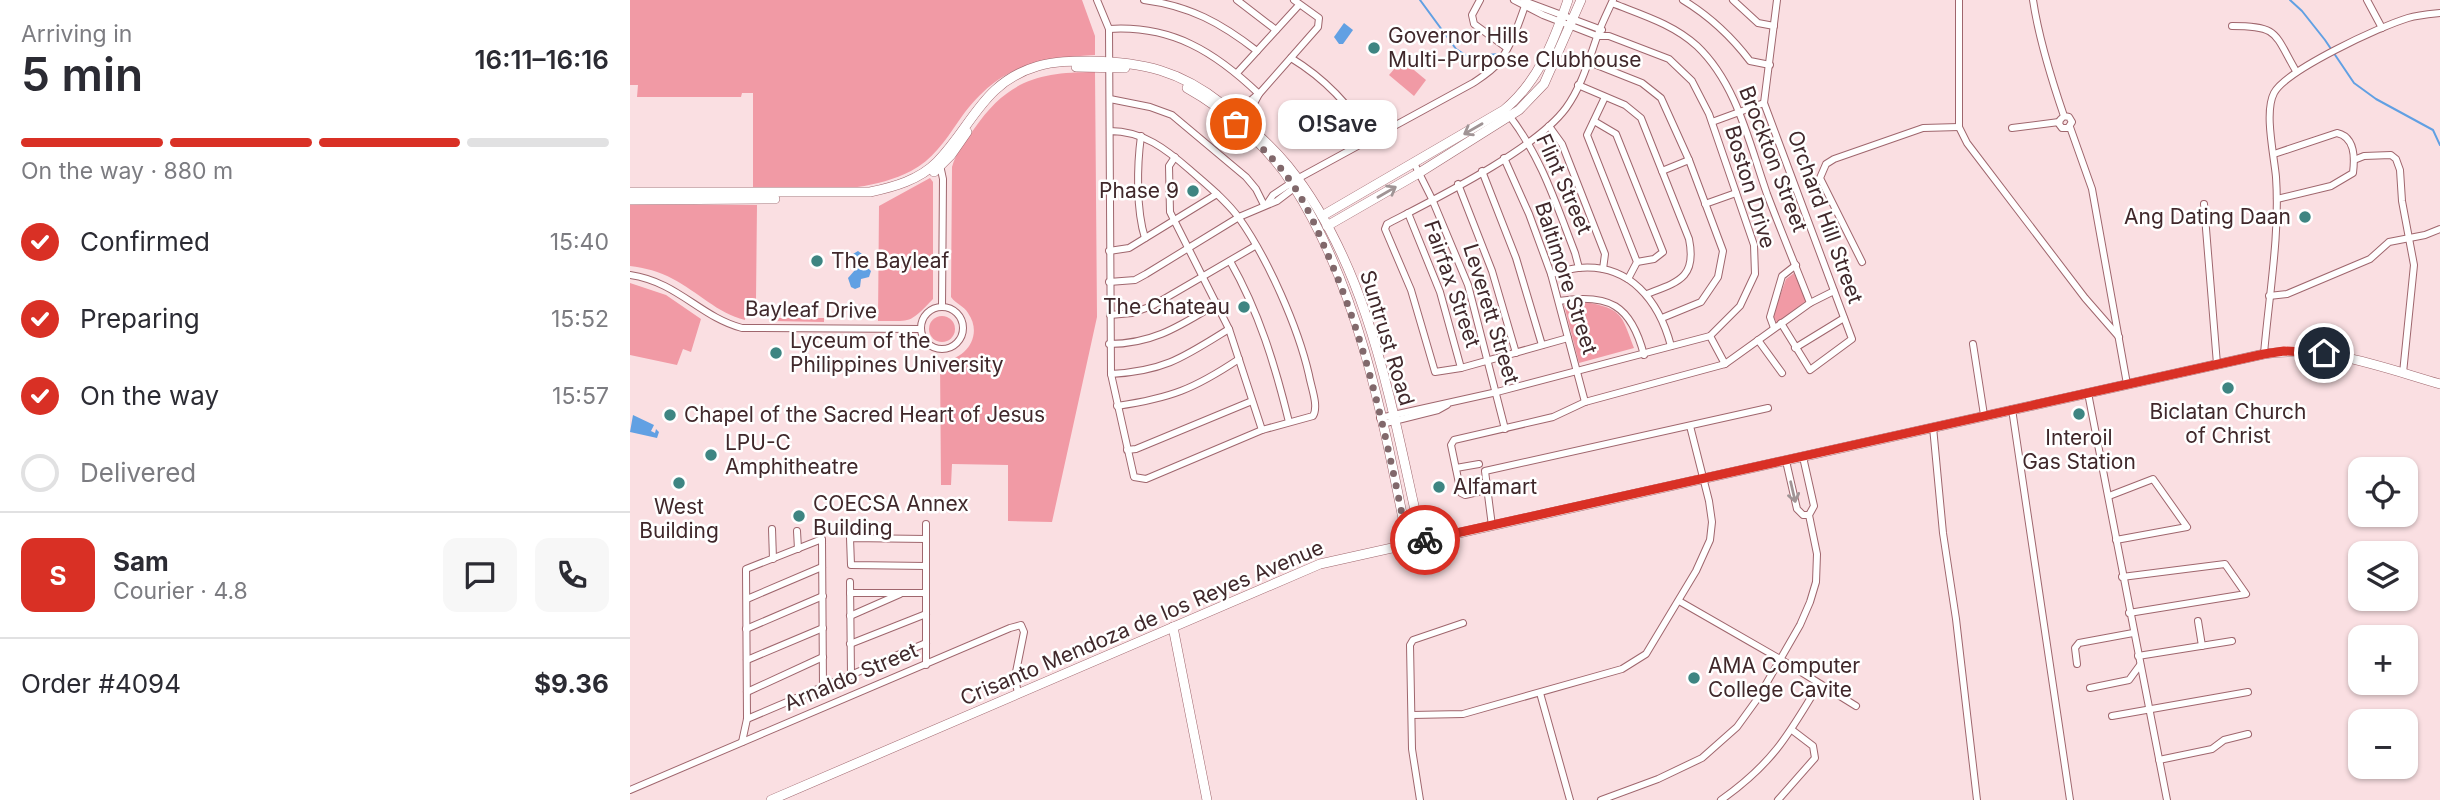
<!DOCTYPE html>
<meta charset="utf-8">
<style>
body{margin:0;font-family:Inter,sans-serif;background:#f7f7f7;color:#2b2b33;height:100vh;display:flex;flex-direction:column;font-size:26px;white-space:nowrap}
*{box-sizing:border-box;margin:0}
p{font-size:23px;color:#7c7c81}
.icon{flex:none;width:38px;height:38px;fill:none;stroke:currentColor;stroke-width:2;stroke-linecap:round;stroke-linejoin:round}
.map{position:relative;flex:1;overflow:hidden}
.sheet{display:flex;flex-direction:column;background:#fff;width:630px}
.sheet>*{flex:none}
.controls{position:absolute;left:1718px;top:457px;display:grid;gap:14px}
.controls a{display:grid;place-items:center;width:70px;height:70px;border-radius:14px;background:#fff;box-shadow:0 2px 5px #0004;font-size:35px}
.pin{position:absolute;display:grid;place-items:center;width:60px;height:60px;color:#fff;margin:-30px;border:4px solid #fff;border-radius:50%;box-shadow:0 2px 7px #0007}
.courier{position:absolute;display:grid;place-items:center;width:70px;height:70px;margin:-35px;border:5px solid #d93025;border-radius:50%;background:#fff;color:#222;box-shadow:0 2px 9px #0007}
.bubble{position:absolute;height:49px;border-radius:14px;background:#fff;box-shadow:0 2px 5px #0004;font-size:23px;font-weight:600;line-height:49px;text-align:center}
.overview em{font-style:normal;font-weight:600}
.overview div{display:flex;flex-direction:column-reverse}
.overview{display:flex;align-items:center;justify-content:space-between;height:119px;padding:0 21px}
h1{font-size:46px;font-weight:600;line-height:52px}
.bar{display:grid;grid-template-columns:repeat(4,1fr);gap:10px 7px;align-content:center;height:84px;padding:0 21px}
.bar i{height:9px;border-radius:5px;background:#e1e1e2}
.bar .active{background:#d93025}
.bar p{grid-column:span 4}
.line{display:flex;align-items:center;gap:18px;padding:0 21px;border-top:2px solid #e1e1e2}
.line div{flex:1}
.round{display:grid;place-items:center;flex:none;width:74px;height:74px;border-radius:14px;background:#f7f7f7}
ol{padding:0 21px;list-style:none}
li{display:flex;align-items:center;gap:21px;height:77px}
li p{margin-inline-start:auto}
li .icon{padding:7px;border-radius:50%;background:#d93025;color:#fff;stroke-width:4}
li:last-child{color:#7c7c81}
li i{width:38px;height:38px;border:4px solid #e1e1e2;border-radius:50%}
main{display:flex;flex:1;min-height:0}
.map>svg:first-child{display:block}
.green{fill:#f19aa5}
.water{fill:#61a0e3}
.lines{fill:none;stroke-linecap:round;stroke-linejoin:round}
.stream{stroke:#61a0e3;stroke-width:2}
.street-casing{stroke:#9f666d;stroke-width:8}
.secondary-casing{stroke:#9f666d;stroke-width:10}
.street{stroke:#fff;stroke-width:6}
.secondary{stroke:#fff;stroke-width:9}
.oneway{stroke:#a09495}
.done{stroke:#81686b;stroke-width:7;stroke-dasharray:0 12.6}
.route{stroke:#d93025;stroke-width:9}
.poi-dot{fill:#3e8582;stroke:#fff;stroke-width:2.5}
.labels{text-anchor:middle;stroke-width:5;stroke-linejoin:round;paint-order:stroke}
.poi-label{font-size:21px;fill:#40282b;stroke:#fff;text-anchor:start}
.street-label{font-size:21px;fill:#40282b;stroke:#fff}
</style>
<main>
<section class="sheet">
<div class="overview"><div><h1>5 min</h1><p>Arriving in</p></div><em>16:11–16:16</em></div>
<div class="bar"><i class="active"></i><i class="active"></i><i class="active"></i><i></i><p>On the way · 880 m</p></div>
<ol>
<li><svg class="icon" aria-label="check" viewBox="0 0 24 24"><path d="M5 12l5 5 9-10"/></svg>Confirmed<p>15:40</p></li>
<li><svg class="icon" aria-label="check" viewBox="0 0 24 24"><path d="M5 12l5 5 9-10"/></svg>Preparing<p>15:52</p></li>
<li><svg class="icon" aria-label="check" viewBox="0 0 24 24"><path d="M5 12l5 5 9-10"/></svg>On the way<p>15:57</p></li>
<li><i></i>Delivered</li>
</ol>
<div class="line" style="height:126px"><b class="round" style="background:#d93025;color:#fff">S</b><div><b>Sam</b><p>Courier · 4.8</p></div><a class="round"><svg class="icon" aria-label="chat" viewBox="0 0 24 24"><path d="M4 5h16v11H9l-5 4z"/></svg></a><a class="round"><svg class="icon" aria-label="phone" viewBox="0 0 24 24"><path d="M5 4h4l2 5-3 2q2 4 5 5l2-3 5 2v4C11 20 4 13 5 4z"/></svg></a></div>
<div class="line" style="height:91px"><div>Order #4094</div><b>$9.36</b></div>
</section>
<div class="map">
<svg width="1810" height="800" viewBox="0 0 1810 800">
<rect width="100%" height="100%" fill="#fadfe2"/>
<g class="green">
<path d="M0,0H452L465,36V55C402,59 366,67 328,122C315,141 302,160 281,171C234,195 174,190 123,190V93H112L111,97H7L8,85H0Z"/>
<polygon points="772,60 796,80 784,96 759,75"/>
<path d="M465,72L467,317L422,522L378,521V465L322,464L321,485H311L310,361C335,361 354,336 338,313C334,306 326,304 321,297L322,167C326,153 335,141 344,129C377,81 408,72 465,72Z"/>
<path d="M300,178L303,182V299C279,324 282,321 248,321L249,206Z"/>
<path d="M0,205H127L126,300H116L115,320C87,313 68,292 43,279C29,271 15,268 0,266Z"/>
<polygon points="1164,273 1176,301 1147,323 1143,316 1156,279"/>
<polygon points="0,283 36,295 71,319 61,352 53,349 47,365 0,355"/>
<path d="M955,302C993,309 991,314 1004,348L949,363L934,305Z"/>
<circle cx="312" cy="329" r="13"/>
<polygon points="144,318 194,318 194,322 142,321"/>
</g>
<g class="water">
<polygon points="714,23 723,30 713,44 709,44 704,37"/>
<polygon points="228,251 232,254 232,259 238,261 236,266 241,271 239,277 231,279 230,287 225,289 221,287 218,278 225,270 223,254"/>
<polygon points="3,415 24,425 21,431 25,433 26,429 29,432 27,438 0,432"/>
</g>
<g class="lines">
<g class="stream">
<polyline points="790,0 826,49 837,56 871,54"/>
<polyline points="1660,0 1672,11 1695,40 1724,83 1746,99 1803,130 1810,145"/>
</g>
<g class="street-casing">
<g id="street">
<path d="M467,0L479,29L481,374L504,477L516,479L632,430L683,416C689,406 681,387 679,375C668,327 638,259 609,218C596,200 577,185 560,170C536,149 513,131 480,131"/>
<path d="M514,0C560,6 591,23 627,51"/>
<polyline points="607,0 646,30"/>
<polyline points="850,0 842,15 844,24 877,48"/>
<path d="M1053,0C1081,17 1101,36 1120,61L1140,65"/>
<polyline points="1103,0 1128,23 1144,26"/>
<polyline points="1147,0 1134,103 1222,339 1180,370 1151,323"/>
<polyline points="1329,0 1329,127 1337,143 1455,298 1489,337"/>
<path d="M1403,0C1409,40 1421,78 1434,116L1439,117L1442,122L1438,128H1432L1429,124L1430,120L1434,116"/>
<polyline points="1737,0 1752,28"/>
<polyline points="894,1 972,30"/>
<path d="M982,3C1012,15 1043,24 1067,46C1107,84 1119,143 1137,194C1151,231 1166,267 1180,303"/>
<path d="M1602,26C1649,26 1644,33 1666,71"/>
<path d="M479,29C542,25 585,52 629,94"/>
<path d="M661,58C694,78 721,106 741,140"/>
<polyline points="959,62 1012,83 1031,98 1059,160 1093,251 1088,277 1071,302 1032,318"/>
<polyline points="607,73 669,5"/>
<path d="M948,85L995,105L1011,118L1059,239C1067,278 1048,282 1017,294"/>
<polyline points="975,97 957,135 1007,262 998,279"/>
<polyline points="480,99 520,107 542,115 616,177 626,189 634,205"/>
<path d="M878,114C911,156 926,204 945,253L949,268"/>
<polyline points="604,115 627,95"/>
<polyline points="609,121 621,109 629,94 688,27 689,18 664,0"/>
<polyline points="964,121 986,134 1033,252 1024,259 1007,262"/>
<polyline points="1082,122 1134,103"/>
<polyline points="919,126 932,144 975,254 973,269"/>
<polyline points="1440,127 1462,189 1497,384"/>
<polyline points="1382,128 1429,122"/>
<path d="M511,136C507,165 506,210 515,238"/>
<path d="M1644,154L1707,133C1725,137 1725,157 1723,173L1701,186L1647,199"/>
<polyline points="545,157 539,166 540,212 599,329 632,430"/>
<polyline points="874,158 899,214 921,274 955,402"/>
<polyline points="1724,160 1734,156 1761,155 1766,159 1770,170 1772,201 1784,265 1773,373"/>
<polyline points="784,163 802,199 838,285 875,429"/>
<polyline points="310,165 313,179 312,307"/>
<polyline points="852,171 886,258 912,345"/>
<polyline points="1032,171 1059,160"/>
<polyline points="828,184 862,271 886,353"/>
<path d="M637,204L643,195L667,179L843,83C852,77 862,71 869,62C882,45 890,20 897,0"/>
<polyline points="1075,204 1106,193"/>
<polyline points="1574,204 1587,364"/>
<polyline points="778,213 810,292 831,368"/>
<polyline points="479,251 499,248 587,194"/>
<path d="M600,261C629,312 645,365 659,422"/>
<polyline points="1232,262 1190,178 1196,164 1204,159 1293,128 1329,127"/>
<path d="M921,274C930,272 939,269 948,268C1000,263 1029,301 1041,346"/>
<path d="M0,275C48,282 70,317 112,328L291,329"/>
<polyline points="479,282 505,280 516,274 609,217 647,201 668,185"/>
<polyline points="1639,296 1657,294 1740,259 1759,242 1795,235 1810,229"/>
<path d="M929,301C979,293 1001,305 1014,355"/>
<circle cx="312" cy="328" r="21"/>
<polyline points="480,315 502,313 522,306 625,246"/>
<polyline points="1144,328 1140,317 1152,276 1166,265"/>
<polyline points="1080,336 1095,364"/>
<path d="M938,338L831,368L805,372L781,290L755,229L757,224C805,199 905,150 936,108C952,86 959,59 968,34C972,23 978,11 983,0"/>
<polyline points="1128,340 1152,373"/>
<path d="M479,344C524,344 551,325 588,303"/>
<polyline points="1343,344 1354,415"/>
<polyline points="1165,348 1214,318"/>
<path d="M1634,354C1639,295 1650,235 1646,177C1644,155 1634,112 1644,93C1656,70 1751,26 1778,18C1788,15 1800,14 1810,13"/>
<path d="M481,374C535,371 554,357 599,329"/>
<polyline points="1458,393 1537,800"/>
<path d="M487,406C541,398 564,389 609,359"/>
<polyline points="1382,409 1440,800"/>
<polyline points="750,418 867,392 1080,336 1110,306 1125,274 1124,245 1079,114 1062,81 1039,59 979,36 967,36 913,15 884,0"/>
<polyline points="752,424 808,410 817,405"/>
<polyline points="1303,427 1313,533 1326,619 1347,800"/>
<polyline points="497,450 506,449 622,401"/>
<polyline points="1156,461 1167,509 1173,515 1179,515"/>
<polyline points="826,468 849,464"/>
<polyline points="848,492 835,495 831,493 821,445 824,440 923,417 955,402 1095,364 1180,303 1204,291"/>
<polyline points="1479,496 1523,479 1557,527 1486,540"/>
<polyline points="862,526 855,471 1138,408"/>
<polyline points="142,529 143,559"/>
<polyline points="167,531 168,549"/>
<polyline points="296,566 221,565 220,538 296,539"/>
<polyline points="1492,577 1595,564 1616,594 1499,613"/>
<polyline points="220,582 221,676"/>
<polyline points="220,593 296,593"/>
<polyline points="117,599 192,567"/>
<polyline points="1049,601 1150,659 1226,706"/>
<polyline points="220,616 270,594"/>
<polyline points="1568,621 1572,646"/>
<polyline points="116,629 193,596"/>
<polyline points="220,644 296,614"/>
<polyline points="1508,656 1602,641"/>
<polyline points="117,660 193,628"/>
<polyline points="1447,664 1445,648 1449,643 1503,633"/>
<polyline points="296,665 296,524"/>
<polyline points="1460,688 1499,680 1510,665"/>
<polyline points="117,692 193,657"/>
<polyline points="910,693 940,800"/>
<polyline points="782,715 833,714 992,669 1016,654 1066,571 1080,540 1082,522 1079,501 1060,426"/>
<polyline points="1482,716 1618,692"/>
<polyline points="117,719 296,643"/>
<polyline points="112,742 117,719 116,569 192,539 193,688"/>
<polyline points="1529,760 1582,749 1594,740 1618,734"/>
<polyline points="0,790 380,628 391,625 394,632 385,677 388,694"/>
<polyline points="790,800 782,749 780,645 783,640 833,623"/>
<polyline points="971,800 1028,779 1072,758 1107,727 1128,698 1170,625 1180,602 1186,582 1187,554 1179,515 1184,506 1173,457"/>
<path d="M1091,800C1142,764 1158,736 1189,684"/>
<polyline points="1148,800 1185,758 1183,746 1162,730"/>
</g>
</g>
<g class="secondary-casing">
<g id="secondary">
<polyline points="446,67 495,68"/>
<path d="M557,88C595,109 640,148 663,185C730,290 754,423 778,544"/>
<polyline points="304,172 321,155 337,132"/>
<path d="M0,192H240C264,187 289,180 307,162C343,125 353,82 408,66C425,61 442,61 460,61C513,62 551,71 592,104C615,123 639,143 658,166C742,270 762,413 792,541"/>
<polyline points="0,200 145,199"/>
<path d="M692,216L874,110C908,82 924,41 938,0"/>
<polyline points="697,226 789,173 889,110 914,84 951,0"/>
<polyline points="543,627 577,800"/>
<path d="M141,800L690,564L1634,354C1696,345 1751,367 1810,384"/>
</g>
</g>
<use href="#street" class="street"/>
<use href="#secondary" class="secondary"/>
</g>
<defs><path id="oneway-shaft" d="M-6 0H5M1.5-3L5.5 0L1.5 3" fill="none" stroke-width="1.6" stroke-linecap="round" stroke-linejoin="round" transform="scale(1.75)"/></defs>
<g class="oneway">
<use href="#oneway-shaft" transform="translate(843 129) rotate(150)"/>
<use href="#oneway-shaft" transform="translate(757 192) rotate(-30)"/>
<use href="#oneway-shaft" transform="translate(1163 492) rotate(77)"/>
</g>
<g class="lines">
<path class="done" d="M606,124C626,142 646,160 661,182C676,203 687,229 697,253C738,345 758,445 778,544L795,540"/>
<polyline class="route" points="795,540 1634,354 1654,351 1694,353"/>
</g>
<g class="poi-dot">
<circle cx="744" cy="48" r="7"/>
<circle cx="563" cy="191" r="7"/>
<circle cx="1675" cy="217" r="7"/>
<circle cx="187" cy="261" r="7"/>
<circle cx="614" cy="307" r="7"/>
<circle cx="146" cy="353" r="7"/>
<circle cx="1598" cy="388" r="7"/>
<circle cx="1449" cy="414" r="7"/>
<circle cx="40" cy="415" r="7"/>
<circle cx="81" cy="455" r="7"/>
<circle cx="49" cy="483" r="7"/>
<circle cx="809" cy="487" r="7"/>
<circle cx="169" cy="516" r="7"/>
<circle cx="1064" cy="678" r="7"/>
</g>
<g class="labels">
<g class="poi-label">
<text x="758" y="43">Governor Hills<tspan x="758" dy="24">Multi-Purpose Clubhouse</tspan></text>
<text x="549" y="198" text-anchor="end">Phase 9</text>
<text x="1661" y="224" text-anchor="end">Ang Dating Daan</text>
<text x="201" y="268">The Bayleaf</text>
<text x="600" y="314" text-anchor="end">The Chateau</text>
<text x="160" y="348">Lyceum of the<tspan x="160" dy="24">Philippines University</tspan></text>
<text x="1598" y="419" text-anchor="middle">Biclatan Church<tspan x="1598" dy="24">of Christ</tspan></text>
<text x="54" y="422">Chapel of the Sacred Heart of Jesus</text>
<text x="1449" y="445" text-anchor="middle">Interoil<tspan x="1449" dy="24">Gas Station</tspan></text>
<text x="95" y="450">LPU-C<tspan x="95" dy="24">Amphitheatre</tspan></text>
<text x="823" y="494">Alfamart</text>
<text x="183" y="511">COECSA Annex<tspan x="183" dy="24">Building</tspan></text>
<text x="49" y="514" text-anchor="middle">West<tspan x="49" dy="24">Building</tspan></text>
<text x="1078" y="673">AMA Computer<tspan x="1078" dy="24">College Cavite</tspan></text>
</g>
<g class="street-label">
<text transform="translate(1143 159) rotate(69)" y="7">Brockton Street</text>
<text transform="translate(934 184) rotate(66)" y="7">Flint Street</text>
<text transform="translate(1120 187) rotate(73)" y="7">Boston Drive</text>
<text transform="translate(1195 217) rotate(70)" y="7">Orchard Hill Street</text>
<text transform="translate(936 278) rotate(72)" y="7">Baltimore Street</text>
<text transform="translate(822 284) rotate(71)" y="7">Fairfax Street</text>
<text transform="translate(181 310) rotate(1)" y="7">Bayleaf Drive</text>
<text transform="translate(861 314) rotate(73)" y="7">Leverett Street</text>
<text transform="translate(757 338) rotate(73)" y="7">Suntrust Road</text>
<text transform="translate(512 623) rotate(-23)" y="7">Crisanto Mendoza de los Reyes Avenue</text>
<text transform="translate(221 677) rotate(-23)" y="7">Arnaldo Street</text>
</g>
</g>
</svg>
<div class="controls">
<a><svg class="icon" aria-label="locate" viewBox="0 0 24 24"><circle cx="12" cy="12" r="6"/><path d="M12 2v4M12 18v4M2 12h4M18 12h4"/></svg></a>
<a><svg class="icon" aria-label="layers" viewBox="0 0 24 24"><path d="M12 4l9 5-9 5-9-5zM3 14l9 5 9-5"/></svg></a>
<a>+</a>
<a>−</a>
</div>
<div class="pin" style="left:606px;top:124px;background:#ea580c"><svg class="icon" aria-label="bag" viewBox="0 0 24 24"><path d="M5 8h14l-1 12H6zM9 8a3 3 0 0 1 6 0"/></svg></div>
<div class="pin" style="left:1694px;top:353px;background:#1f2937"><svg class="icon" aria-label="home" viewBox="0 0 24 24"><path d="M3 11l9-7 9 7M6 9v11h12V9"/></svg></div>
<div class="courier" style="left:795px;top:540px"><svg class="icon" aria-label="bike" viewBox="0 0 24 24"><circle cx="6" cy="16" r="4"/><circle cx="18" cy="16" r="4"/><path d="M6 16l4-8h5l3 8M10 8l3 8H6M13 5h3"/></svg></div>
<div class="bubble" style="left:648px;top:100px;width:119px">O!Save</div>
</div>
</main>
